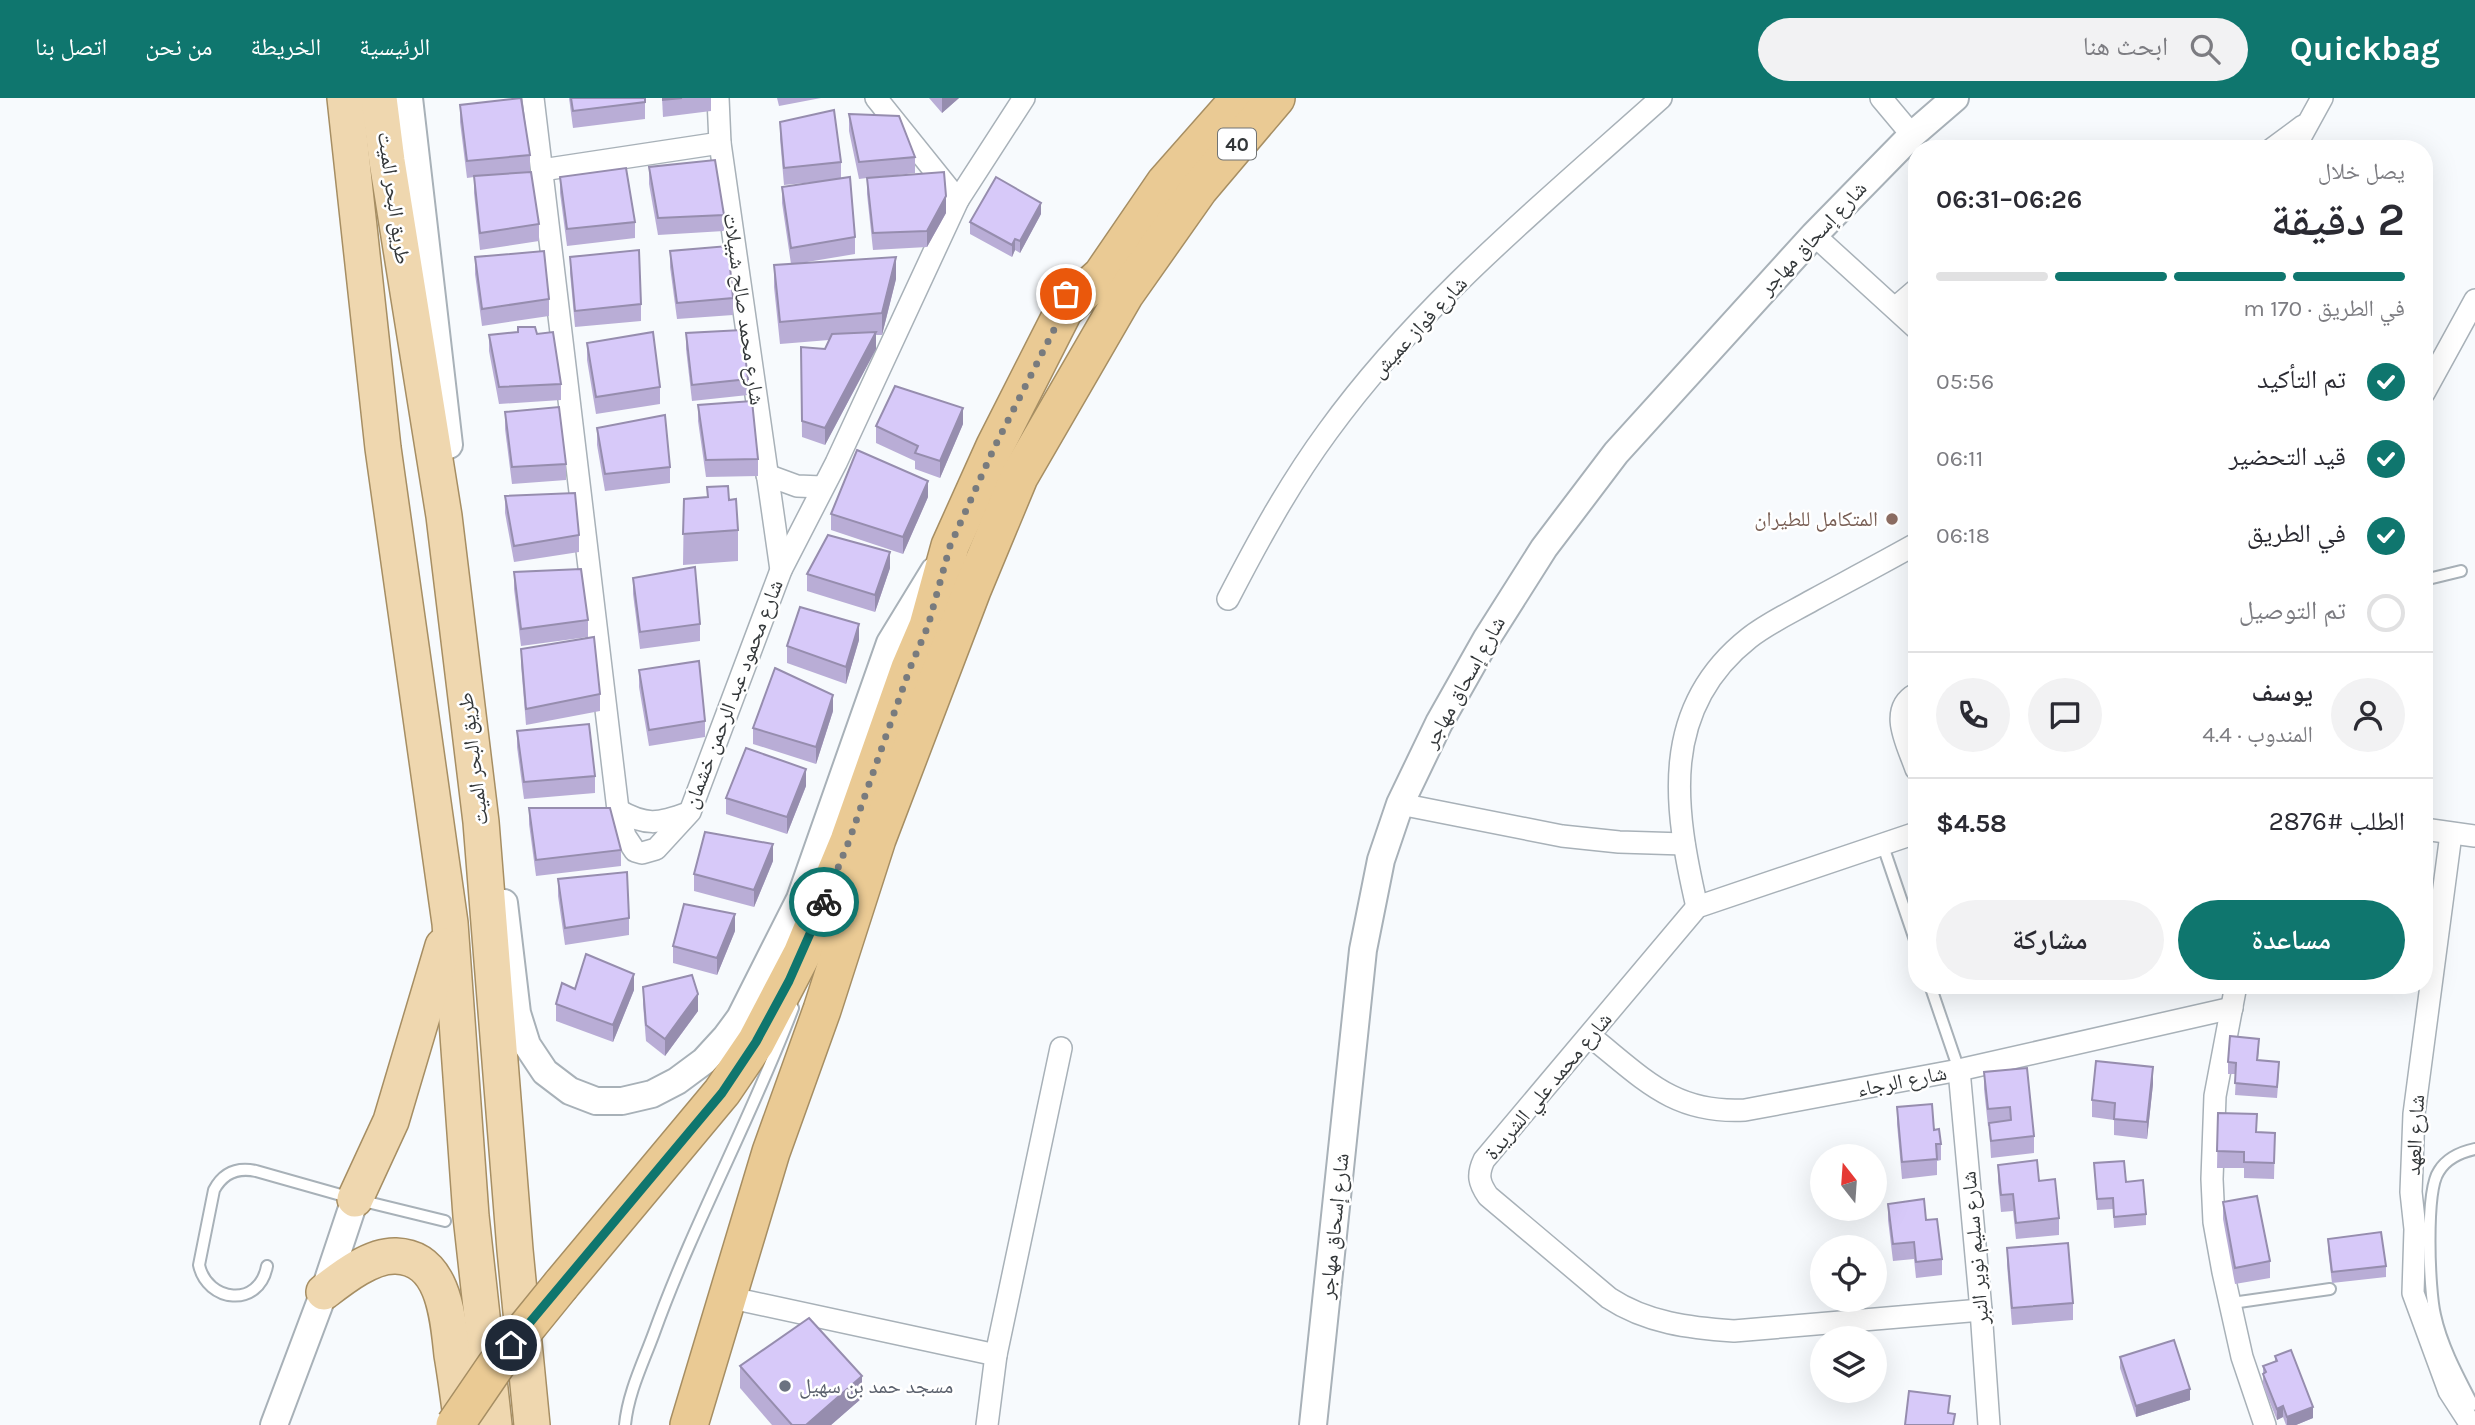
<!DOCTYPE html>
<html lang="ar">
<meta charset="utf-8">
<style>
body{margin:0;font-family:Karla,"Noto Naskh Arabic",sans-serif;background:#f2f2f3;color:#2b2b33;direction:rtl;height:100vh;display:flex;flex-direction:column;font-size:26px;white-space:nowrap}
*{box-sizing:border-box;margin:0}
p{font-size:23px;color:#7c7c81}
.icon{flex:none;width:38px;height:38px;fill:none;stroke:currentColor;stroke-width:2;stroke-linecap:round;stroke-linejoin:round}
.map{position:relative;flex:1;overflow:hidden;direction:ltr}
.panel{position:absolute;left:1908px;top:42px;width:525px;height:854px;display:flex;flex-direction:column;background:#fff;border-radius:28px;box-shadow:0 7px 28px #0002;direction:rtl}
.panel>*{flex:none}
.needle{width:46px;rotate:343deg}
.tools{position:absolute;left:1810px;top:1046px;display:grid;gap:14px}
.tools a{display:grid;place-items:center;width:77px;height:77px;border-radius:50%;background:#fff;box-shadow:0 7px 28px #0002;font-size:35px}
.pin{position:absolute;display:grid;place-items:center;width:60px;height:60px;color:#fff;margin:-30px;border:4px solid #fff;border-radius:50%;box-shadow:0 2px 7px #0007}
.courier{position:absolute;display:grid;place-items:center;width:70px;height:70px;margin:-35px;border:5px solid #0f766e;border-radius:50%;background:#fff;color:#222;box-shadow:0 2px 9px #0007}
.head em{font-style:normal;font-weight:600}
.head div{display:flex;flex-direction:column-reverse}
.head{display:flex;align-items:center;justify-content:space-between;height:119px;padding:0 28px}
h1{font-size:46px;font-weight:600;line-height:52px}
.bar{display:grid;grid-template-columns:repeat(4,1fr);gap:10px 7px;align-content:center;height:84px;padding:0 28px}
.bar i{height:9px;border-radius:5px;background:#e1e1e2}
.bar .active{background:#0f766e}
.bar p{grid-column:span 4}
.line{display:flex;align-items:center;gap:18px;padding:0 28px;border-top:2px solid #e1e1e2}
.line div{flex:1}
.round{display:grid;place-items:center;flex:none;width:74px;height:74px;border-radius:37px;background:#f2f2f3}
ol{padding:0 28px;list-style:none}
li{display:flex;align-items:center;gap:21px;height:77px}
li p{margin-inline-start:auto}
li .icon{padding:7px;border-radius:50%;background:#0f766e;color:#fff;stroke-width:4}
li:last-child{color:#7c7c81}
li i{width:38px;height:38px;border:4px solid #e1e1e2;border-radius:50%}
.action{display:flex;gap:14px;margin-top:auto;padding:14px 28px}
.action a{flex:1;height:80px;border-radius:42px;background:#0f766e;color:#fff;font-size:28px;font-weight:600;line-height:80px;text-align:center}
.action a+a{background:#f2f2f3;color:#2b2b33}
header{display:flex;align-items:center;gap:42px;box-sizing:border-box;height:98px;padding:0 35px;background:#0f766e;color:#fff}
header strong{font-size:33px}
nav{display:flex;gap:38px;margin-inline-start:auto;font-size:24px}
.search{width:490px;height:63px;background:#f2f2f3;display:flex;align-items:center;gap:18px;box-sizing:border-box;padding:0 24px;border-radius:38px;color:#7c7c81;font-size:26px}
.map>svg:first-child{display:block}
.lines{fill:none;stroke-linecap:round;stroke-linejoin:round}
.service-casing{stroke:#a8b1b8;stroke-width:14}
.minor-casing{stroke:#a8b1b8;stroke-width:24}
.tertiary-casing{stroke:#a8b1b8;stroke-width:30}
.primary-casing{stroke:#a68e63;stroke-width:38}
.trunk-casing{stroke:#a68e63;stroke-width:40}
.service{stroke:#fff;stroke-width:10}
.minor{stroke:#fff;stroke-width:21}
.tertiary{stroke:#fff;stroke-width:26}
.primary{stroke:#efd7af;stroke-width:35}
.trunk{stroke:#eaca94;stroke-width:37}
.trunk-bridge-casing{stroke:#a68e63;stroke-width:40;stroke-linecap:butt}
.trunk-bridge{stroke:#eaca94;stroke-width:37}
.wall{fill:#b9add6}
.shaded-wall{fill:#968dae}
.building{fill:#d7c9f9;stroke:#968dae;stroke-width:2}
.done{stroke:#787b7e;stroke-width:7;stroke-dasharray:0 12.6}
.route{stroke:#0f766e;stroke-width:9}
.education-dot{fill:#8d6e63;stroke:#fff;stroke-width:2.5}
.worship-dot{fill:#6b7280;stroke:#fff;stroke-width:2.5}
.labels{text-anchor:middle;stroke-width:5;stroke-linejoin:round;paint-order:stroke}
.shield{fill:#fff;stroke:#707374;stroke-width:2}
.shield-label{font-size:19px;font-weight:bold;fill:#333739}
.street-label{font-size:21px;fill:#333739;stroke:#fff}
.education-label{font-size:21px;fill:#785e54;stroke:#fff;text-anchor:end}
.worship-label{font-size:21px;fill:#5b616d;stroke:#fff;text-anchor:start}
</style>
<header>
<strong>Quickbag</strong>
<div class="search"><svg class="icon" aria-label="search" viewBox="0 0 24 24"><circle cx="10" cy="10" r="6"/><path d="M15 15l6 6"/></svg>ابحث هنا</div>
<nav><a>الرئيسية</a><a>الخريطة</a><a>من نحن</a><a>اتصل بنا</a></nav>
</header>
<div class="map">
<svg width="2475" height="1327" viewBox="0 0 2475 1327">
<rect width="100%" height="100%" fill="#f7fafd"/>
<g class="lines">
<g class="service-casing">
<g id="service">
<polyline points="2424,482 2461,473"/>
<polyline points="1882,745 1916,845"/>
<polyline points="1930,887 1959,972"/>
<path d="M267,1168C259,1211 207,1204 199,1167L214,1092C223,1075 237,1069 256,1073L355,1101L445,1123"/>
<polyline points="2232,1205 2330,1191"/>
<path d="M2473,1307C2458,1278 2442,1249 2435,1217C2429,1192 2425,1093 2439,1073C2447,1060 2461,1054 2475,1051"/>
<path d="M625,1327C628,1295 643,1265 654,1235C694,1124 751,1021 793,910"/>
</g>
</g>
<g class="minor-casing">
<g id="minor">
<polyline points="533,0 618,712 625,738 635,753 642,755 656,751 690,714 781,472 836,365 958,102 1024,0"/>
<polyline points="718,0 720,45 781,472"/>
<polyline points="876,0 958,102"/>
<polyline points="1881,0 1912,37"/>
<polyline points="2272,51 2303,28"/>
<polyline points="2294,51 2322,0"/>
<polyline points="542,72 720,45"/>
<polyline points="1814,137 1916,230"/>
<polyline points="1895,210 1916,192"/>
<polyline points="2424,295 2475,202"/>
<polyline points="767,377 797,388 822,389"/>
<path d="M1228,501C1258,443 1289,386 1328,333C1420,206 1545,104 1661,0"/>
<path d="M1916,596C1887,612 1908,647 1916,671"/>
<polyline points="1400,706 1562,738 1619,744 1684,746"/>
<path d="M618,712C646,728 658,726 688,715"/>
<polyline points="2424,731 2475,738"/>
<path d="M1916,735L1697,809L1484,1062C1477,1077 1479,1085 1488,1098L1609,1200C1647,1225 1690,1230 1734,1233L1981,1212"/>
<polyline points="2451,736 2414,1016 2411,1094 2415,1131 2413,1195 2449,1293 2471,1327"/>
<path d="M1697,809C1674,710 1659,611 1749,540C1768,525 1792,514 1813,502C1848,483 1882,465 1916,446"/>
<polyline points="2236,887 2215,998 2212,1081 2214,1124 2223,1174 2242,1259 2265,1327"/>
<path d="M1590,938C1643,980 1673,1016 1745,1012L1959,972L2232,910"/>
<polyline points="1959,972 1981,1212 1989,1327"/>
<polyline points="727,1199 996,1257"/>
<polyline points="987,1327 996,1257 1061,950"/>
</g>
</g>
<g class="tertiary-casing">
<g id="tertiary">
<polyline points="409,0 449,347"/>
<polyline points="504,805 517,915 527,947 545,974 570,993 596,1003 622,1003 652,996 677,983 704,963 726,939 740,920 800,801 890,545 934,473"/>
<polyline points="274,1327 324,1194 355,1101"/>
<polyline points="1313,1327 1363,852 1381,762 1400,706 1439,625 1487,540 1544,450 1616,355 1814,137 1912,37 1955,0"/>
</g>
</g>
<g class="primary-casing">
<g id="primary">
<polyline points="345,0 383,350 450,825 471,1118 494,1327"/>
<polyline points="379,0 387,63 444,418 481,724 515,1152 532,1327"/>
<polyline points="355,1101 391,1023 443,848"/>
<path d="M324,1194C342,1180 371,1157 396,1158C445,1160 448,1221 452,1257C456,1280 459,1304 462,1327"/>
</g>
</g>
<g class="trunk-casing">
<g id="trunk">
<polyline points="561,1187 722,994 756,944 802,856 849,743 910,570 928,528 950,448 995,348 1064,212 1102,177 1165,85 1240,0"/>
<polyline points="689,1327 771,1054 822,912 877,741 972,492 1019,379 1125,196 1199,91 1276,0"/>
</g>
</g>
<use href="#service" class="service"/>
<use href="#minor" class="minor"/>
<use href="#tertiary" class="tertiary"/>
<use href="#primary" class="primary"/>
<use href="#trunk" class="trunk"/>
<g class="trunk-bridge-casing">
<polyline id="trunk-bridge" points="455,1327 496,1267 561,1187"/>
</g>
<use href="#trunk-bridge" class="trunk-bridge"/>
</g>
<g class="wall">
<polygon points="569,0 645,0 645,21 573,30"/>
<polygon points="662,0 711,0 711,13 663,19"/>
<polygon points="777,0 821,0 779,8"/>
<polygon points="929,0 959,0 942,15"/>
<polygon points="460,7 530,57 530,74 539,126 539,143 480,152 474,95 474,79 467,80 460,24"/>
<polygon points="849,16 915,59 915,75 880,79 946,115 927,149 873,152 867,96 867,80 859,81 849,33"/>
<polygon points="780,24 841,64 841,80 855,139 855,156 795,166 896,181 882,237 876,237 876,251 825,347 802,339 801,249 825,251 829,242 780,246 774,189 774,167 791,166 782,105 782,89 825,83 784,87 780,41"/>
<polygon points="649,69 724,117 724,133 658,137 649,86"/>
<polygon points="560,79 635,124 635,140 567,148 560,95"/>
<polygon points="1041,116 1020,155 1015,152 1012,159 970,136 970,124"/>
<polygon points="670,153 733,200 733,217 677,221 670,169"/>
<polygon points="475,159 549,201 549,218 482,228 475,176"/>
<polygon points="570,159 641,206 641,223 575,229 570,175"/>
<polygon points="686,235 748,281 748,297 692,303 686,251"/>
<polygon points="489,237 561,286 561,302 499,306 489,253"/>
<polygon points="587,245 660,289 660,306 596,316 587,262"/>
<polygon points="698,307 758,361 758,378 706,379 698,323"/>
<polygon points="505,314 566,366 566,382 512,386 505,331"/>
<polygon points="963,326 940,380 915,371 915,363 876,345 876,328"/>
<polygon points="597,330 670,369 670,385 605,393 597,347"/>
<polygon points="707,389 729,402 738,432 738,463 683,467 684,401 707,399"/>
<polygon points="505,398 579,437 579,454 514,464 505,415"/>
<polygon points="928,399 903,456 831,432 831,416"/>
<polygon points="890,470 875,514 807,493 807,476"/>
<polygon points="514,474 588,522 588,539 521,548 514,491"/>
<polygon points="633,480 700,526 700,543 640,551 633,496"/>
<polygon points="859,542 846,586 787,565 787,548"/>
<polygon points="521,551 600,596 600,613 526,627 521,567"/>
<polygon points="639,572 705,623 705,639 649,648 639,589"/>
<polygon points="833,613 816,666 753,646 753,630"/>
<polygon points="517,633 595,678 595,695 524,701 517,649"/>
<polygon points="806,688 787,736 726,716 726,700"/>
<polygon points="529,710 621,752 621,768 536,778 529,726"/>
<polygon points="773,763 754,809 694,793 694,776"/>
<polygon points="558,781 629,820 629,837 565,847 558,798"/>
<polygon points="735,833 717,877 673,865 673,848"/>
<polygon points="643,889 698,913 665,958 646,943 643,906"/>
<polygon points="575,891 634,892 613,944 556,923 556,906"/>
<polygon points="2259,952 2258,962 2279,975 2277,1000 2235,997 2236,976 2228,976 2228,964"/>
<polygon points="1984,974 2034,1038 2034,1055 1991,1060 1989,1028 1988,1028 1984,991"/>
<polygon points="2153,986 2147,1041 2114,1037 2114,1022 2092,1019 2092,1002"/>
<polygon points="1897,1009 1934,1032 1941,1046 1941,1062 1937,1063 1937,1077 1902,1081 1897,1026"/>
<polygon points="2218,1015 2257,1034 2275,1035 2274,1081 2244,1080 2244,1070 2217,1070"/>
<polygon points="2094,1065 2126,1084 2146,1116 2146,1127 2114,1130 2113,1111 2097,1112"/>
<polygon points="1998,1067 2039,1083 2059,1120 2059,1137 2016,1141 2013,1113 2001,1114 1998,1083"/>
<polygon points="2223,1104 2270,1163 2270,1180 2235,1186 2223,1121"/>
<polygon points="1888,1106 1926,1122 1942,1161 1942,1177 1916,1180 1914,1161 1893,1163 1888,1122"/>
<polygon points="2328,1141 2386,1168 2386,1179 2332,1185 2328,1152"/>
<polygon points="2007,1150 2073,1205 2073,1222 2012,1227 2007,1167"/>
<polygon points="2275,1258 2313,1320 2296,1327 2286,1327 2283,1319 2277,1322 2263,1287 2263,1268 2275,1263"/>
<polygon points="2120,1259 2190,1302 2136,1319 2120,1270"/>
<polygon points="740,1268 862,1300 831,1327 772,1327 740,1290"/>
</g>
<g class="shaded-wall">
<polygon points="942,0 959,0 942,15"/>
<polygon points="946,98 946,115 927,149 927,133"/>
<polygon points="1041,105 1041,116 1020,155 1020,143"/>
<polygon points="1015,141 1015,152 1012,159 1012,147"/>
<polygon points="896,159 896,181 882,237 882,215"/>
<polygon points="876,234 876,251 825,347 825,330"/>
<polygon points="963,310 963,326 940,380 940,363"/>
<polygon points="928,383 928,399 903,456 903,439"/>
<polygon points="890,454 890,470 875,514 875,497"/>
<polygon points="859,526 859,542 846,586 846,569"/>
<polygon points="833,597 833,613 816,666 816,649"/>
<polygon points="806,671 806,688 787,736 787,719"/>
<polygon points="773,746 773,763 754,809 754,792"/>
<polygon points="735,816 735,833 717,877 717,860"/>
<polygon points="634,876 634,892 613,944 613,927"/>
<polygon points="698,896 698,913 665,958 665,941"/>
<polygon points="2153,969 2153,986 2147,1041 2147,1024"/>
<polygon points="862,1278 862,1300 831,1327 806,1327"/>
<polygon points="2190,1291 2190,1302 2136,1319 2136,1308"/>
<polygon points="2283,1308 2283,1319 2277,1322 2277,1311"/>
<polygon points="2313,1309 2313,1320 2296,1327 2287,1327 2287,1319"/>
</g>
<g class="building">
<polygon points="521,0 530,57 467,63 460,7"/>
<polygon points="571,0 645,0 645,4 573,13"/>
<polygon points="663,0 682,0 663,2"/>
<polygon points="834,12 841,64 784,70 780,24"/>
<polygon points="849,16 899,18 915,59 859,64"/>
<polygon points="715,62 724,117 658,120 649,69"/>
<polygon points="626,70 635,124 567,131 560,79"/>
<polygon points="531,74 539,126 480,135 474,78"/>
<polygon points="944,74 946,98 927,133 873,135 867,80"/>
<polygon points="850,79 855,139 791,150 782,89"/>
<polygon points="996,79 1041,105 1020,143 1015,141 1012,147 970,124"/>
<polygon points="728,148 733,200 677,205 670,153"/>
<polygon points="639,152 641,206 575,213 570,159"/>
<polygon points="544,153 549,201 482,211 475,159"/>
<polygon points="896,159 882,215 780,224 774,167"/>
<polygon points="518,229 535,229 537,236 553,234 561,286 499,289 489,237 518,234"/>
<polygon points="742,232 748,281 692,287 686,235"/>
<polygon points="653,234 660,289 596,299 587,245"/>
<polygon points="876,234 825,330 802,323 801,249 825,251 832,236"/>
<polygon points="895,288 963,310 940,363 915,355 918,348 876,328"/>
<polygon points="752,303 758,361 706,362 698,307"/>
<polygon points="559,309 566,366 512,369 505,314"/>
<polygon points="665,317 670,369 605,376 597,330"/>
<polygon points="857,352 928,383 903,439 831,416"/>
<polygon points="728,388 729,402 736,401 738,432 683,436 684,401 708,399 707,389"/>
<polygon points="575,395 579,437 514,448 505,398"/>
<polygon points="828,437 890,454 875,497 807,476"/>
<polygon points="695,469 700,526 640,534 633,480"/>
<polygon points="581,471 588,522 521,531 514,474"/>
<polygon points="800,509 859,526 846,569 787,548"/>
<polygon points="594,539 600,596 526,611 521,551"/>
<polygon points="699,563 705,623 649,632 639,572"/>
<polygon points="775,570 833,597 816,649 753,630"/>
<polygon points="589,626 595,678 524,684 517,633"/>
<polygon points="746,650 806,671 787,719 726,700"/>
<polygon points="529,710 610,710 621,752 536,762"/>
<polygon points="705,734 773,746 754,792 694,776"/>
<polygon points="627,774 629,820 565,830 558,781"/>
<polygon points="684,806 735,816 717,860 673,848"/>
<polygon points="586,856 634,876 613,927 556,906 562,885 575,891"/>
<polygon points="692,877 698,896 665,941 646,927 643,889"/>
<polygon points="2230,938 2259,941 2257,962 2279,964 2277,989 2235,985 2236,965 2228,964"/>
<polygon points="2096,963 2153,969 2147,1024 2114,1021 2115,1005 2092,1002"/>
<polygon points="2027,970 2034,1038 1991,1043 1989,1025 2011,1022 2010,1009 1988,1011 1984,974"/>
<polygon points="1932,1006 1934,1032 1939,1031 1941,1046 1936,1046 1937,1061 1902,1064 1897,1009"/>
<polygon points="2218,1015 2257,1016 2256,1034 2275,1035 2274,1065 2244,1064 2244,1054 2217,1053"/>
<polygon points="2037,1062 2039,1083 2055,1081 2059,1120 2016,1125 2013,1096 2001,1097 1998,1067"/>
<polygon points="2124,1063 2126,1084 2143,1082 2146,1116 2114,1119 2113,1100 2097,1101 2094,1065"/>
<polygon points="2257,1098 2270,1163 2235,1170 2223,1104"/>
<polygon points="1924,1101 1926,1122 1937,1121 1942,1161 1916,1164 1914,1144 1893,1146 1888,1106"/>
<polygon points="2381,1134 2386,1168 2332,1174 2328,1141"/>
<polygon points="2068,1145 2073,1205 2012,1210 2007,1150"/>
<polygon points="809,1220 862,1278 806,1327 792,1327 740,1268"/>
<polygon points="2174,1242 2190,1291 2136,1308 2120,1259"/>
<polygon points="2291,1252 2313,1309 2287,1319 2283,1308 2277,1311 2263,1276 2266,1274 2263,1268 2277,1263 2275,1258"/>
<polygon points="1909,1293 1950,1298 1948,1315 1955,1316 1953,1327 1905,1327"/>
</g>
<g class="lines">
<polyline class="done" points="824,804 849,743 910,570 928,528 950,448 995,348 1064,212 1066,196"/>
<polyline class="route" points="511,1247 722,995 756,944 789,883 824,804"/>
</g>
<circle class="education-dot" cx="1892" cy="421" r="7"/>
<circle class="worship-dot" cx="785" cy="1288" r="7"/>
<g class="labels">
<rect class="shield" x="1218" y="30.5" width="38" height="31" rx="5"/>
<g class="shield-label">
<text x="1237" y="53">40</text>
</g>
<g class="street-label">
<text transform="translate(394 100) rotate(82)" y="7">طريق البحر الميت</text>
<text transform="translate(1813 140) rotate(-47)" y="7">شارع إسحاق مهاجر</text>
<text transform="translate(744 211) rotate(82)" y="7">شارع محمد صالح شبيلات</text>
<text transform="translate(1419 229) rotate(-47)" y="7">شارع فواز عميش</text>
<text transform="translate(1464 584) rotate(-61)" y="7">شارع إسحاق مهاجر</text>
<text transform="translate(733 596) rotate(-69)" y="7">شارع محمود عبد الرحمن خشمان</text>
<text transform="translate(473 661) rotate(-97)" y="7">طريق البحر الميت</text>
<text transform="translate(1902 983) rotate(-11)" y="7">شارع الرجاء</text>
<text transform="translate(1548 988) rotate(-50)" y="7">شارع محمد علي الشريدة</text>
<text transform="translate(2415 1037) rotate(-87)" y="7">شارع العهد</text>
<text transform="translate(1334 1128) rotate(-84)" y="7">شارع إسحاق مهاجر</text>
<text transform="translate(1975 1150) rotate(-95)" y="7">شارع سليم نوير النبر</text>
</g>
<g class="education-label">
<text x="1878" y="428">المتكامل للطيران</text>
</g>
<g class="worship-label">
<text x="799" y="1295">مسجد حمد بن سهيل</text>
</g>
</g>
</svg>
<div class="tools">
<a><svg class="needle" viewBox="-14 -14 28 28"><path d="M0-13l5 13h-10z" fill="#e53935"/><path d="M0 13l5-13h-10z" fill="#7c7c81"/></svg></a>
<a><svg class="icon" aria-label="locate" viewBox="0 0 24 24"><circle cx="12" cy="12" r="6"/><path d="M12 2v4M12 18v4M2 12h4M18 12h4"/></svg></a>
<a><svg class="icon" aria-label="layers" viewBox="0 0 24 24"><path d="M12 4l9 5-9 5-9-5zM3 14l9 5 9-5"/></svg></a>
</div>
<div class="pin" style="left:1066px;top:196px;background:#ea580c"><svg class="icon" aria-label="bag" viewBox="0 0 24 24"><path d="M5 8h14l-1 12H6zM9 8a3 3 0 0 1 6 0"/></svg></div>
<div class="pin" style="left:511px;top:1247px;background:#1f2937"><svg class="icon" aria-label="home" viewBox="0 0 24 24"><path d="M3 11l9-7 9 7M6 9v11h12V9"/></svg></div>
<div class="courier" style="left:824px;top:804px"><svg class="icon" aria-label="bike" viewBox="0 0 24 24"><circle cx="6" cy="16" r="4"/><circle cx="18" cy="16" r="4"/><path d="M6 16l4-8h5l3 8M10 8l3 8H6M13 5h3"/></svg></div>
<section class="panel">
<div class="head"><div><h1>2 دقيقة</h1><p>يصل خلال</p></div><em>06:26–06:31</em></div>
<div class="bar"><i class="active"></i><i class="active"></i><i class="active"></i><i></i><p>في الطريق · 170 m</p></div>
<ol>
<li><svg class="icon" aria-label="check" viewBox="0 0 24 24"><path d="M5 12l5 5 9-10"/></svg>تم التأكيد<p>05:56</p></li>
<li><svg class="icon" aria-label="check" viewBox="0 0 24 24"><path d="M5 12l5 5 9-10"/></svg>قيد التحضير<p>06:11</p></li>
<li><svg class="icon" aria-label="check" viewBox="0 0 24 24"><path d="M5 12l5 5 9-10"/></svg>في الطريق<p>06:18</p></li>
<li><i></i>تم التوصيل</li>
</ol>
<div class="line" style="height:126px"><a class="round"><svg class="icon" aria-label="person" viewBox="0 0 24 24"><circle cx="12" cy="8" r="4"/><path d="M4 21q1-7 8-7t8 7"/></svg></a><div><b>يوسف</b><p>المندوب · 4.4</p></div><a class="round"><svg class="icon" aria-label="chat" viewBox="0 0 24 24"><path d="M4 5h16v11H9l-5 4z"/></svg></a><a class="round"><svg class="icon" aria-label="phone" viewBox="0 0 24 24"><path d="M5 4h4l2 5-3 2q2 4 5 5l2-3 5 2v4C11 20 4 13 5 4z"/></svg></a></div>
<div class="line" style="height:91px"><div>الطلب #2876</div><b>$4.58</b></div>
<div class="action"><a>مساعدة</a><a>مشاركة</a></div>
</section>
</div>
